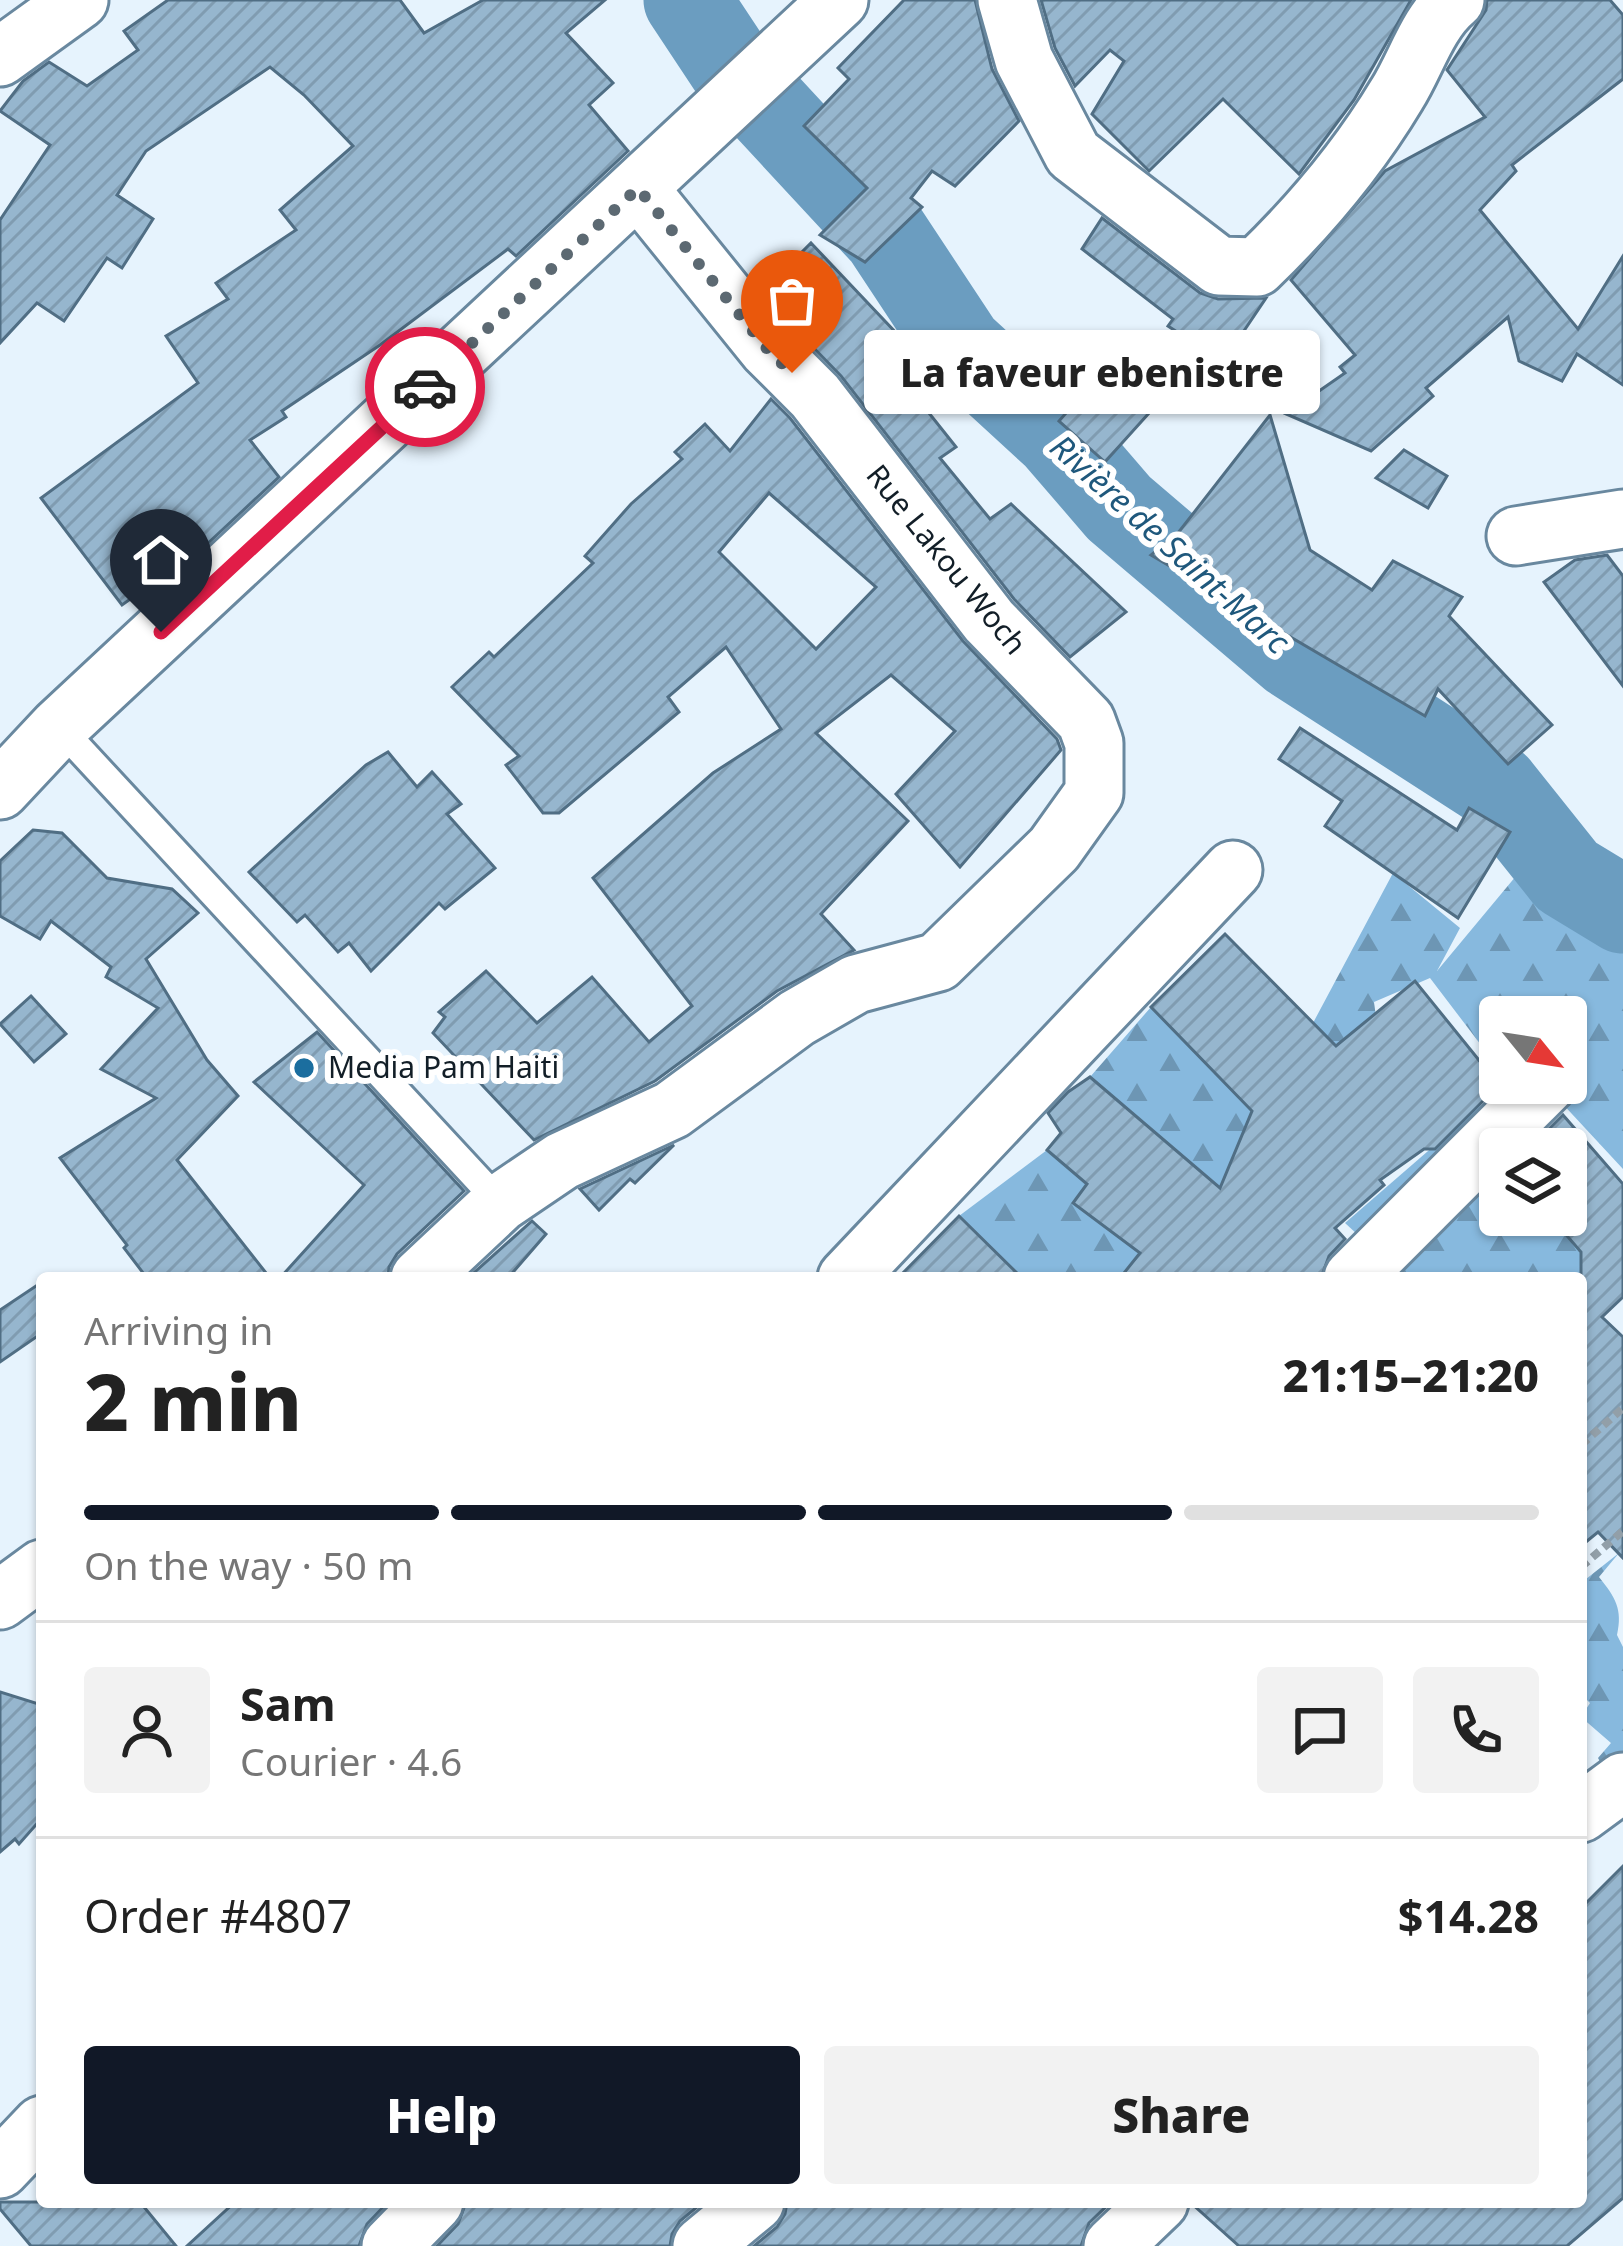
<!DOCTYPE html>
<meta charset="utf-8">
<style>
body{margin:0;font-family:"Noto Sans",sans-serif;background:#f2f2f2;color:#222;height:100vh;display:flex;flex-direction:column;font-size:45px;white-space:nowrap}
*{box-sizing:border-box;margin:0}
p{font-size:39px;color:#767676}
.icon{flex:none;width:66px;height:66px;fill:none;stroke:currentColor;stroke-width:2;stroke-linecap:round;stroke-linejoin:round}
.map{position:relative;flex:1;overflow:hidden}
.panel{position:absolute;left:36px;top:1272px;width:1551px;height:936px;display:flex;flex-direction:column;background:#fff;border-radius:12px;box-shadow:0 3px 9px #0004}
.panel>*{flex:none}
.needle{width:78px;rotate:120deg}
.fabs{position:absolute;left:1479px;top:996px;display:grid;gap:24px}
.fabs a{display:grid;place-items:center;width:108px;height:108px;border-radius:12px;background:#fff;box-shadow:0 3px 9px #0004;font-size:60px}
.pin{position:absolute;display:grid;place-items:center;width:102px;height:102px;color:#fff;margin:-123px -51px;border-radius:50% 50% 50% 0;rotate:-45deg;box-shadow:0 0 12px #0007}
.pin .icon{rotate:45deg}
.courier{position:absolute;display:grid;place-items:center;width:120px;height:120px;margin:-60px;border:9px solid #e11d48;border-radius:50%;background:#fff;color:#222;box-shadow:0 3px 15px #0007}
.bubble{position:absolute;height:84px;border-radius:12px;background:#fff;box-shadow:0 3px 9px #0004;font-size:39px;font-weight:800;line-height:84px;text-align:center}
.overview em{font-style:normal;font-weight:800}
.overview div{display:flex;flex-direction:column-reverse}
.overview{display:flex;align-items:center;justify-content:space-between;height:204px;padding:0 48px}
h1{font-size:78px;font-weight:800;line-height:90px}
.bar{display:grid;grid-template-columns:repeat(4,1fr);gap:18px 12px;align-content:center;height:144px;padding:0 48px}
.bar i{height:15px;border-radius:9px;background:#e0e0e0}
.bar .active{background:#111827}
.bar p{grid-column:span 4}
.line{display:flex;align-items:center;gap:30px;padding:0 48px;border-top:3px solid #e0e0e0}
.line div{flex:1}
.round{display:grid;place-items:center;flex:none;width:126px;height:126px;border-radius:12px;background:#f2f2f2}
.cta{display:flex;gap:24px;margin-top:auto;padding:24px 48px}
.cta a{flex:1;height:138px;border-radius:12px;background:#111827;color:#fff;font-size:48px;font-weight:800;line-height:138px;text-align:center}
.cta a+a{background:#f2f2f2;color:#222}
.map>svg:first-child{display:block}
.forest{fill:url(#forest-firs)}
.lines{fill:none;stroke-linecap:round;stroke-linejoin:round}
.river{stroke:#6b9dc0;stroke-width:87}
.building{fill:url(#building-hatch);stroke:#506e84;stroke-width:3;fill-rule:evenodd}
.lane-casing{stroke:#69889f;stroke-width:33}
.street-casing{stroke:#69889f;stroke-width:63}
.path{stroke:#929fa8;stroke-width:8;stroke-dasharray:9 6;stroke-linecap:butt}
.lane{stroke:#fff;stroke-width:27}
.street{stroke:#fff;stroke-width:57}
.done{stroke:#5c6972;stroke-width:12;stroke-dasharray:0 21.6}
.route{stroke:#e11d48;stroke-width:15}
.poi-dot{fill:#1b6e9f;stroke:#fff;stroke-width:4.5}
.labels{text-anchor:middle;stroke-width:12;stroke-linejoin:round;paint-order:stroke}
.street-label{font-size:30px;fill:#121e27;stroke:#fff}
.poi-label{font-size:30px;fill:#121e27;stroke:#fff;text-anchor:start}
.water-label{font-size:33px;font-style:italic;fill:#1f587c;stroke:#fff}
</style>
<div class="map">
<svg width="1623" height="2246" viewBox="0 0 1623 2246">
<defs>
<pattern id="forest-firs" width="22" height="20" patternUnits="userSpaceOnUse" patternTransform="scale(3)"><rect width="22" height="20" fill="#87b9de"/><path d="M5 1l3.5 6h-7zM16 11l3.5 6h-7z" fill="#6d96b4"/></pattern>
<pattern id="building-hatch" width="6" height="6" patternUnits="userSpaceOnUse" patternTransform="scale(3)"><rect width="6" height="6" fill="#96b6ce"/><path d="M-1 1l2-2M0 6l6-6M5 7l2-2" fill="none" stroke="#809cb1"/></pattern>
</defs>
<rect width="100%" height="100%" fill="#e6f3fd"/>
<g class="forest">
<polygon points="1536,852 1561,884 1623,923 1623,1169 1559,1100 1575,1071 1566,1059 1566,1017 1500,1017 1500,1070 1430,978 1374,1002 1376,1017 1332,1047 1410,1153 1388,1176 1301,1089 1238,1193 1168,1219 1120,1278 1022,1278 959,1216 1047,1150 1075,1174 1107,1162 1161,1205 1194,1166 1090,1077 1151,1007 1245,1090 1313,1023 1393,873 1460,928 1437,971"/>
<polygon points="1503,1086 1511,1087 1371,1247 1345,1223"/>
<polygon points="1500,1159 1500,1215 1549,1215 1582,1253 1581,1278 1385,1278"/>
<path d="M1619,1553L1599,1577C1615,1597 1623,1609 1617,1635L1623,1647V1780L1604,1769L1598,1758L1611,1743L1581,1717L1590,1703L1581,1694V1583Z"/>
</g>
<g class="lines">
<polyline class="river" points="687,0 734,71 886,235 960,347 1057,436 1119,508 1293,656 1496,787 1567,876 1623,910"/>
</g>
<g class="building">
<polygon points="168,0 400,0 424,33 483,0 605,0 566,33 613,83 589,105 628,151 516,256 508,249 380,345 282,411 286,417 250,440 279,477 206,545 122,605 41,498 198,383 166,336 228,299 216,283 296,230 280,210 353,146 304,95 270,67 146,151 117,195 153,219 122,268 107,258 64,321 37,303 0,343 0,220 50,145 0,111 23,81 49,62 87,86 138,50 124,31"/>
<polygon points="904,0 975,0 992,69 1019,121 955,186 932,171 911,198 922,207 865,262 820,235 867,188 804,126 849,79 838,68"/>
<polygon points="1041,0 1411,0 1354,100 1299,174 1223,99 1149,171 1092,114 1124,61 1110,50 1075,86 1055,48"/>
<polygon points="1487,0 1610,0 1623,15 1623,79 1512,165 1516,171 1480,210 1578,329 1623,256 1623,385 1577,354 1562,381 1519,361 1508,317 1426,388 1433,396 1371,451 1286,414 1345,373 1340,367 1355,355 1291,280 1385,171 1485,117 1447,70 1486,10"/>
<polygon points="1102,218 1200,293 1218,299 1266,298 1223,362 1168,326 1173,319 1082,249"/>
<polygon points="811,243 900,337 932,378 913,393 956,447 940,458 990,519 1011,504 1126,612 1070,657 1014,599 841,376 806,340 830,314 784,270"/>
<polygon points="1103,371 1149,413 1105,462 1059,421"/>
<path d="M771,399L790,418L963,641L1057,739L1061,750L960,867L896,794L955,731L891,675L816,733L908,821L821,914L854,950L777,991L655,1081L534,1140L433,1033L445,1017L439,1012L486,971L537,1023L592,977L649,1042L692,1006L593,878L713,773L781,729L726,647L668,697L679,712L559,813H543L506,765L519,756L452,687L489,652L494,657L593,563L585,556L631,504L682,459L675,452L705,424L730,451ZM769,493L876,587L816,649L719,552Z"/>
<polygon points="1270,415 1310,550 1372,590 1393,561 1462,597 1449,616 1552,725 1508,764 1438,689 1425,716 1151,555 1178,533"/>
<polygon points="1404,450 1447,476 1428,508 1376,478"/>
<polygon points="1607,555 1623,576 1623,686 1544,582 1575,560"/>
<polygon points="1300,728 1457,830 1469,808 1510,832 1458,918 1325,826 1342,801 1279,759"/>
<polygon points="388,752 417,787 432,772 461,804 447,814 495,868 445,909 439,903 371,971 349,943 338,952 305,915 297,922 249,872 366,765"/>
<polygon points="33,830 62,833 107,878 172,889 198,913 146,959 207,1060 238,1096 177,1160 270,1278 147,1278 124,1248 127,1245 60,1158 156,1098 101,1069 158,1008 106,977 111,967 51,921 40,939 0,916 0,861"/>
<polygon points="1225,934 1336,1046 1415,981 1499,1085 1435,1149 1424,1149 1380,1180 1384,1185 1335,1228 1345,1239 1329,1256 1321,1278 1120,1278 1140,1253 1073,1203 1087,1184 1047,1150 1061,1133 1048,1113 1068,1092 1090,1077 1220,1188 1252,1111 1151,1007"/>
<polygon points="31,996 66,1034 34,1062 0,1024"/>
<polygon points="317,1032 464,1191 397,1254 389,1267 388,1278 280,1278 364,1185 254,1082"/>
<polygon points="1563,1115 1623,1184 1623,1297 1602,1317 1623,1337 1623,1558 1598,1532 1581,1546 1581,1252 1549,1215 1566,1215 1566,1149 1529,1149"/>
<polygon points="674,1145 635,1183 630,1179 599,1210 580,1189"/>
<polygon points="959,1216 1022,1278 898,1278"/>
<polygon points="532,1221 546,1234 508,1278 468,1278"/>
<polygon points="42,1282 42,1333 0,1362 0,1310"/>
<polygon points="0,1692 42,1705 42,1818 19,1844 15,1839 0,1852"/>
<polygon points="1623,1866 1623,2198 1567,2246 1239,2246 1191,2203 1581,2202 1581,1908"/>
<polygon points="0,2202 140,2202 176,2246 31,2246 0,2209"/>
<polygon points="235,2202 388,2202 367,2224 359,2246 187,2246"/>
<polygon points="466,2202 703,2202 680,2221 672,2234 670,2246 437,2246 458,2224"/>
<polygon points="787,2202 1111,2202 1089,2223 1081,2246 754,2246 777,2227 785,2214"/>
</g>
<g class="lines">
<g class="lane-casing">
<polyline id="lane" points="59,727 500,1203"/>
</g>
<g class="street-casing">
<g id="street">
<path d="M1007,0L1024,60L1073,154L1219,266L1257,267C1311,215 1358,159 1397,94C1416,64 1427,23 1455,0"/>
<polyline points="0,57 79,0"/>
<polyline points="1516,536 1623,519"/>
<polyline points="0,790 59,727 839,0"/>
<polyline points="420,1278 500,1203 562,1161 672,1110 797,1018 856,984 938,962 1054,849 1094,793 1094,743 1086,721 989,621 815,396 768,349 638,188"/>
<polyline points="847,1278 1233,870"/>
<polyline points="1353,1278 1548,1083"/>
<polyline points="0,1600 42,1569"/>
<polyline points="1581,1813 1623,1782"/>
<polyline points="0,2169 42,2125"/>
<polyline points="391,2246 434,2202"/>
<polyline points="702,2246 755,2202"/>
<polyline points="1113,2246 1159,2202"/>
</g>
</g>
<g class="path">
<polyline points="1581,1445 1623,1408"/>
<polyline points="1581,1567 1623,1531"/>
</g>
<use href="#lane" class="lane"/>
<use href="#street" class="street"/>
</g>
<g class="lines">
<polyline class="done" points="425,387 638,188 768,350 792,373"/>
<polyline class="route" points="161,632 425,387"/>
</g>
<circle class="poi-dot" cx="304" cy="1068" r="12"/>
<g class="labels">
<g class="street-label">
<text transform="translate(946 560) rotate(51)" y="10">Rue Lakou Woch</text>
</g>
<g class="poi-label">
<text x="328" y="1078">Media Pam Haiti</text>
</g>
<g class="water-label">
<text transform="translate(1170 544) rotate(42)" y="12">Rivière de Saint-Marc</text>
</g>
</g>
</svg>
<div class="fabs">
<a><svg class="needle" viewBox="-14 -14 28 28"><path d="M0-13l5 13h-10z" fill="#e53935"/><path d="M0 13l5-13h-10z" fill="#767676"/></svg></a>
<a><svg class="icon" aria-label="layers" viewBox="0 0 24 24"><path d="M12 4l9 5-9 5-9-5zM3 14l9 5 9-5"/></svg></a>
</div>
<div class="pin" style="left:792px;top:373px;background:#ea580c"><svg class="icon" aria-label="bag" viewBox="0 0 24 24"><path d="M5 8h14l-1 12H6zM9 8a3 3 0 0 1 6 0"/></svg></div>
<div class="pin" style="left:161px;top:632px;background:#1f2937"><svg class="icon" aria-label="home" viewBox="0 0 24 24"><path d="M3 11l9-7 9 7M6 9v11h12V9"/></svg></div>
<div class="courier" style="left:425px;top:387px"><svg class="icon" aria-label="car" viewBox="0 0 24 24"><path d="M5 17H2v-5l4-1 3-4h7l3 4 3 1v5h-3M9 17h6M6 11h13"/><circle cx="7" cy="17" r="2"/><circle cx="17" cy="17" r="2"/></svg></div>
<div class="bubble" style="left:864px;top:330px;width:456px">La faveur ebenistre</div>
<section class="panel">
<div class="overview"><div><h1>2 min</h1><p>Arriving in</p></div><em>21:15–21:20</em></div>
<div class="bar"><i class="active"></i><i class="active"></i><i class="active"></i><i></i><p>On the way · 50 m</p></div>
<div class="line" style="height:216px"><a class="round"><svg class="icon" aria-label="person" viewBox="0 0 24 24"><circle cx="12" cy="8" r="4"/><path d="M4 21q1-7 8-7t8 7"/></svg></a><div><b>Sam</b><p>Courier · 4.6</p></div><a class="round"><svg class="icon" aria-label="chat" viewBox="0 0 24 24"><path d="M4 5h16v11H9l-5 4z"/></svg></a><a class="round"><svg class="icon" aria-label="phone" viewBox="0 0 24 24"><path d="M5 4h4l2 5-3 2q2 4 5 5l2-3 5 2v4C11 20 4 13 5 4z"/></svg></a></div>
<div class="line" style="height:156px"><div>Order #4807</div><b>$14.28</b></div>
<div class="cta"><a>Help</a><a>Share</a></div>
</section>
</div>
